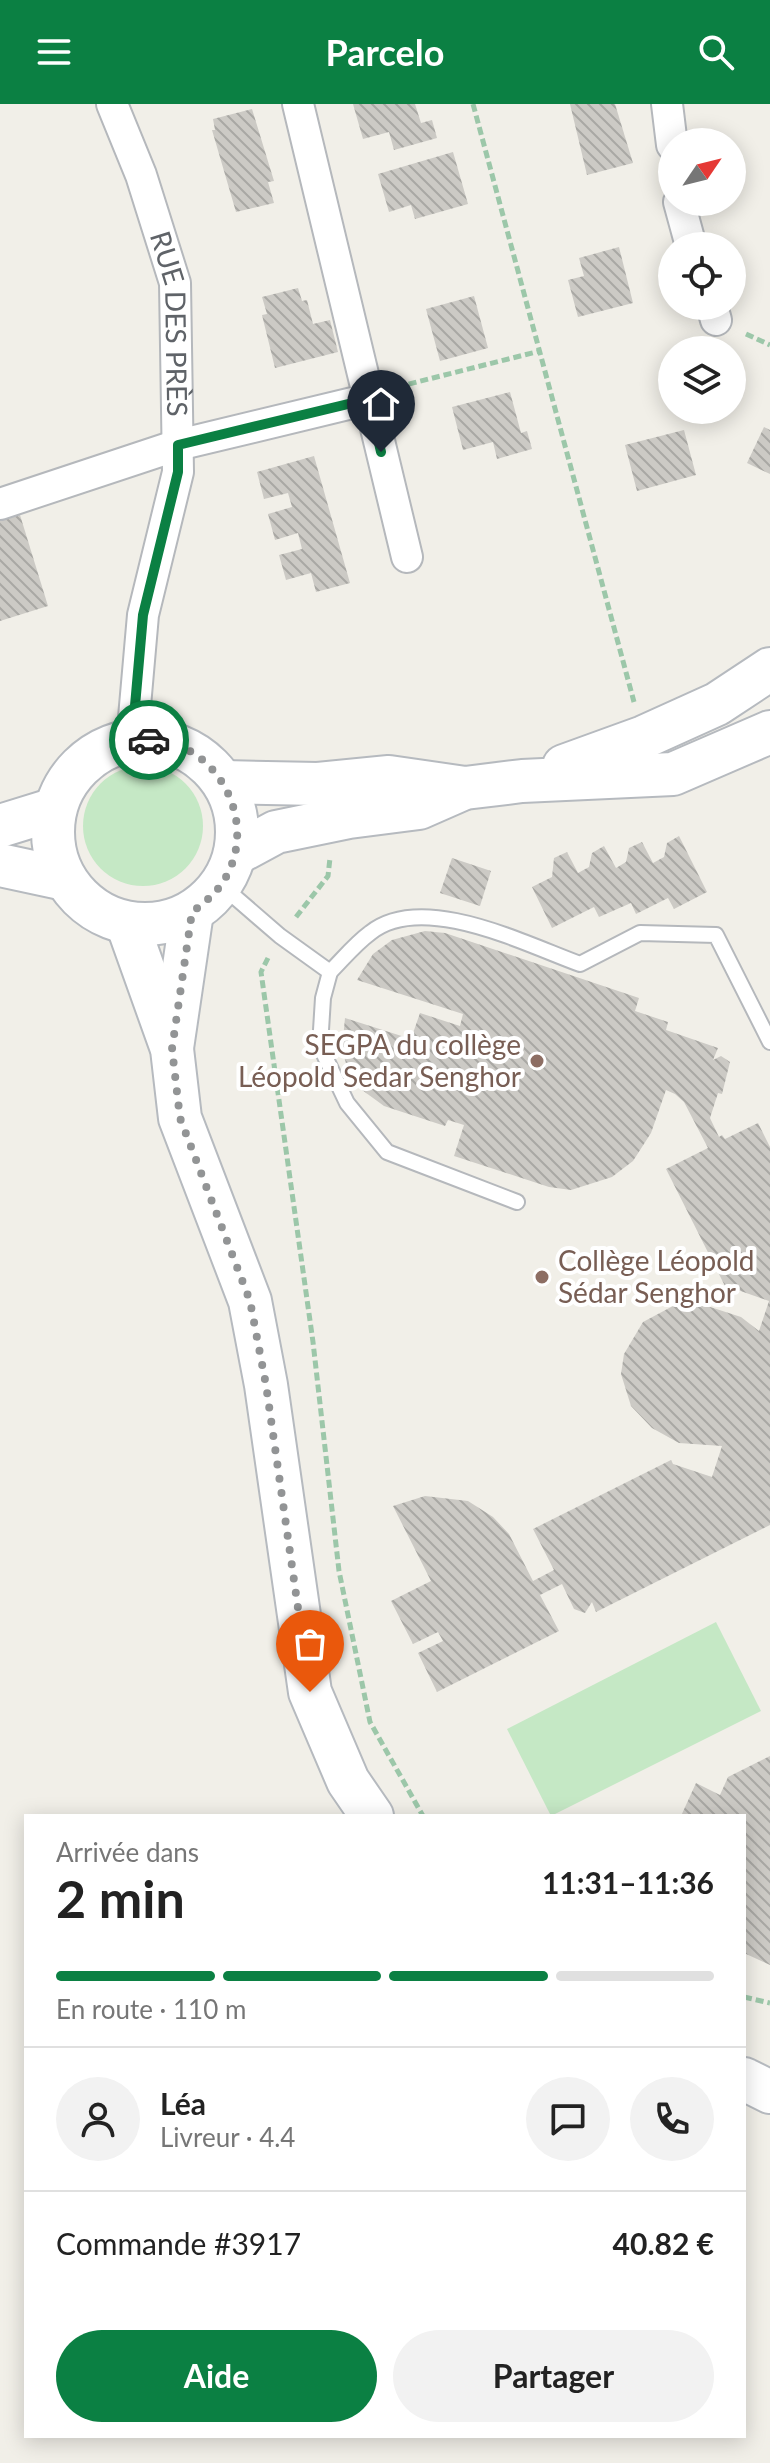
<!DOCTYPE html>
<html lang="fr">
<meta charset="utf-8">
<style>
body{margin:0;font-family:Lato,sans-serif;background:#f2f2f2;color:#222;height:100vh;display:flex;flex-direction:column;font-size:30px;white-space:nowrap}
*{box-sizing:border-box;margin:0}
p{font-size:26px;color:#767676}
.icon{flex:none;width:44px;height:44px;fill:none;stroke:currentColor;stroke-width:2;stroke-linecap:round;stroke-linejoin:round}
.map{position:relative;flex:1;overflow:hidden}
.side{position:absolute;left:24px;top:1710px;width:722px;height:624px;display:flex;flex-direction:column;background:#fff;border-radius:0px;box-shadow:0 4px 20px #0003}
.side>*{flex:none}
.needle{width:52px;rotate:55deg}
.controls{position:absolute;left:658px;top:24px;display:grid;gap:16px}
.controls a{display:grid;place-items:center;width:88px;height:88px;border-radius:50%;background:#fff;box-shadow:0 4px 20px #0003;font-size:40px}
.pin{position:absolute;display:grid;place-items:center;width:68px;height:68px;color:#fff;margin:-82px -34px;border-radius:50% 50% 50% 0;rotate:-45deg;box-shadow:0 0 8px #0007}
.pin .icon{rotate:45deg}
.courier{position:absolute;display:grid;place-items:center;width:80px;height:80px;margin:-40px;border:6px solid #0b8043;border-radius:50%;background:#fff;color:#222;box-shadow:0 2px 10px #0007}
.summary em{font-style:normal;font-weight:700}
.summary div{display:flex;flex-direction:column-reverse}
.summary{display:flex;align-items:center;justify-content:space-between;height:136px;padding:0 32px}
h1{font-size:52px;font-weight:700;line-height:60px}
.bar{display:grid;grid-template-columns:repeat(4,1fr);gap:12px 8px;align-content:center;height:96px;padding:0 32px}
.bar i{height:10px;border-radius:6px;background:#e0e0e0}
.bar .active{background:#0b8043}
.bar p{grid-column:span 4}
.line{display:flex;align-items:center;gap:20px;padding:0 32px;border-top:2px solid #e0e0e0}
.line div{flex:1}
.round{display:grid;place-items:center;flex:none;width:84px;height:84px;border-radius:42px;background:#f2f2f2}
.cta{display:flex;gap:16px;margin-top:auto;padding:16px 32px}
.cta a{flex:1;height:92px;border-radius:48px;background:#0b8043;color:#fff;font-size:32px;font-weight:700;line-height:92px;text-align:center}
.cta a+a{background:#f2f2f2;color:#222}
header{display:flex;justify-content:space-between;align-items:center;height:104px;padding:0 32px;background:#0b8043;color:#fff;font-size:36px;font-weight:700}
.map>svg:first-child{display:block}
.grass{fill:#c5e8c5}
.building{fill:url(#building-back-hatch)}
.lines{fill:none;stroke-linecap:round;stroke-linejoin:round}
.lane-casing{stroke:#b5b8bc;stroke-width:18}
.street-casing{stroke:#b5b8bc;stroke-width:34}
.secondary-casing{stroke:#b6babf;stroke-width:46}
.path{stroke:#9cc7a9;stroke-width:5;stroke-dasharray:8 4;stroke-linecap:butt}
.lane{stroke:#fff;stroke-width:14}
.street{stroke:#fff;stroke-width:30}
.secondary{stroke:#fff;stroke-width:42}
.done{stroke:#929495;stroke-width:8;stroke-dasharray:0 14.4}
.route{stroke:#0b8043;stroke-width:10}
.education-dot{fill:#8d6e63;stroke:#fff;stroke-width:3}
.labels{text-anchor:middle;stroke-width:8;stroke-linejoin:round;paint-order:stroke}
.street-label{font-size:28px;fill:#5f6368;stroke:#fff}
.education-label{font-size:28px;fill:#785e54;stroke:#fff;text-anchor:end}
</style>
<header><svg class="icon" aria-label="menu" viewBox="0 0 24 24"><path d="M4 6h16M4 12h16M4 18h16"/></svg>Parcelo<svg class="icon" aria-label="search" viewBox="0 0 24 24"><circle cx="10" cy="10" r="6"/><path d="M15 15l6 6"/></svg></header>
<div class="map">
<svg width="770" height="2359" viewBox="0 0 770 2359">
<defs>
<pattern id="building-back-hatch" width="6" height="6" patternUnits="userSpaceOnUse" patternTransform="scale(2)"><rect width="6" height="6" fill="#cccac5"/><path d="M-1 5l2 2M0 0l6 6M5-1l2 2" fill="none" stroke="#a9a8a4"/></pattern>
</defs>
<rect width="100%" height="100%" fill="#f1efe8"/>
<g class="grass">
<circle cx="143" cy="722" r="60"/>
<polygon points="716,1518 761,1607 551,1712 507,1625"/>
</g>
<g class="building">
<polygon points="353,0 415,0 421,19 432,16 437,34 394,46 389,28 363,35"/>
<polygon points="570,0 615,0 633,59 587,71"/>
<polygon points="252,5 274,77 268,78 274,99 236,108 212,26 215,26 213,15"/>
<polygon points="453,48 468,100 415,115 411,101 389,108 378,70"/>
<polygon points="619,143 633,199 578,213 568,176 584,172 579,154"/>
<polygon points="298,184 302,197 307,196 313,220 330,216 338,248 275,264 262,211 267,210 262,193"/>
<polygon points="474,192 488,244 440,257 426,205"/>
<polygon points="510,288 521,329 527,327 532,345 497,355 493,338 463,346 452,303"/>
<polygon points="764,323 770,326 770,370 747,359"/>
<polygon points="684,326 696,371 637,387 625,341"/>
<polygon points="314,352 350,479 316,488 311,469 286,476 279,451 302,445 298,429 275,436 268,410 292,403 288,389 264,395 257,368"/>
<polygon points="20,411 48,502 0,517 0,417"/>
<polygon points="679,732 707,788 674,805 668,794 636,810 631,799 599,813 594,803 552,824 532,783 552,773 554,754 567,748 578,769 589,763 592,749 604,742 616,764 626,758 629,744 642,738 653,759 664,753 667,739"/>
<polygon points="452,754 491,767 480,802 440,789"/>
<polygon points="425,827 445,829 639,894 635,907 668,918 666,926 718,944 713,956 721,952 730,958 722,990 718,989 710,1014 719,1033 722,1031 725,1035 758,1019 770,1043 770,1421 596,1508 592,1498 585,1509 574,1505 562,1480 540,1491 559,1527 437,1588 418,1549 443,1537 438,1528 413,1540 391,1497 431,1477 393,1402 425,1392 468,1397 493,1413 509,1430 533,1477 554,1466 533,1425 671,1356 673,1360 712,1373 722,1342 679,1339 652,1324 631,1302 621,1270 624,1250 643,1218 673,1202 701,1200 741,1213 759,1227 769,1197 732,1184 727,1186 666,1065 708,1044 684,998 675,990 666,986 651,1029 633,1057 612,1073 571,1086 549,1083 454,1052 464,1021 448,1016 445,1022 384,1002 358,983 347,963 342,945 345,914 411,935 420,909 460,922 463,910 357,876 373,850 392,836"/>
<polygon points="770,1652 770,1861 744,1849 744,1712 681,1712 696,1679 720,1691 728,1673"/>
</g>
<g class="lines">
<g class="lane-casing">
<g id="lane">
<path d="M221,781L280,832L330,868C343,855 355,840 370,829C422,787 525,840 580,860L640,829L716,831L770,938"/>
<polyline points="330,868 323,894 320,942 347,999 387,1048 517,1098"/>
</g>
</g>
<g class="street-casing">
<g id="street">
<path id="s1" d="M112,0L141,71L175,179L178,368L143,511L132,636"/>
<polyline points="298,0 407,453"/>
<polyline points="667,0 672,41"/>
<polyline points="679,98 691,142"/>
<polyline points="712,202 716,216"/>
<polyline points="0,400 178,341 369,295"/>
</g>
</g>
<g class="secondary-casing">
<g id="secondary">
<circle cx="145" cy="728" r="92"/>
<polyline points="564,662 644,633 717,600 770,565"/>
<polyline points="224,678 318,680 389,673 465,684 522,677 673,670 770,628"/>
<polyline points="0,722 55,705"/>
<polyline points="235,750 276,728 349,713 419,704 460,686"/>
<polyline points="0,761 65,775"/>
<polyline points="127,819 172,945 180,1014 250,1197 266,1281 310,1588 348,1677 372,1712"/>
<polyline points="172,944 192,808"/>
<polyline points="744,1975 770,1988"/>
</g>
</g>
<g class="path">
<polyline points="473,0 634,598"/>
<polyline points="746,230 770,241"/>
<polyline points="397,283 540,247"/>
<polyline points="296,813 328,772 330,754"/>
<polyline points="268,854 261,868 313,1238 339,1467 370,1618 423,1712"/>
<polyline points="744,1893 770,1899"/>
</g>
<use href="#lane" class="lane"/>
<use href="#street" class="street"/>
<use href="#secondary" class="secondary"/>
</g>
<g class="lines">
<path class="done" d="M149,636C213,636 256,710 229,767C221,785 207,797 192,808L172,945L180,1014L250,1197L266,1281L310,1588"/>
<polyline class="route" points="149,636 132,636 143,511 178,368 178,341 369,295 381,348"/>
</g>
<g class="education-dot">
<circle cx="537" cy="957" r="8"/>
<circle cx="542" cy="1173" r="8"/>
</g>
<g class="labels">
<g class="street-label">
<text dy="10" stroke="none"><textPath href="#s1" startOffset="230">RUE DES PRÈS</textPath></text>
</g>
<g class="education-label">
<text x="521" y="951">SEGPA du collège<tspan x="521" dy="32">Léopold Sedar Senghor</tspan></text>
<text x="558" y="1167" text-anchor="start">Collège Léopold<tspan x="558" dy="32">Sédar Senghor</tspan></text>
</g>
</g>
</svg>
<div class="controls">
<a><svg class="needle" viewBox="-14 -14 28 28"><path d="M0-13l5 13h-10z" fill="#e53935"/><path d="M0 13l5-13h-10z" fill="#767676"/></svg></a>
<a><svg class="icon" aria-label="locate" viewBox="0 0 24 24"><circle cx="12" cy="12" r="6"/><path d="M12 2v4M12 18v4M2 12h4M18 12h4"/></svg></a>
<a><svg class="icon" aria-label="layers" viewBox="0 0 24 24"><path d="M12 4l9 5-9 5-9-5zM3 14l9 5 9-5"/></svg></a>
</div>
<div class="pin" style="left:310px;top:1588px;background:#ea580c"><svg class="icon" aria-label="bag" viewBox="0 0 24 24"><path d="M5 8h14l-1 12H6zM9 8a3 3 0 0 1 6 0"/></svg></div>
<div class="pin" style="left:381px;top:348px;background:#1f2937"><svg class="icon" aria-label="home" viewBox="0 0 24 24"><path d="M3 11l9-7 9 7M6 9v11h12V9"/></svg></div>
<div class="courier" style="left:149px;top:636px"><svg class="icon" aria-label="car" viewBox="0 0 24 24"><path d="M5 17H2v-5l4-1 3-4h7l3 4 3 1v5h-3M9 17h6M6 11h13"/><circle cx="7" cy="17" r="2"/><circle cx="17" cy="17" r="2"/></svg></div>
<section class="side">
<div class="summary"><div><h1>2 min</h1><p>Arrivée dans</p></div><em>11:31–11:36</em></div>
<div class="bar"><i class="active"></i><i class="active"></i><i class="active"></i><i></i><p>En route · 110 m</p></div>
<div class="line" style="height:144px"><a class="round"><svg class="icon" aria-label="person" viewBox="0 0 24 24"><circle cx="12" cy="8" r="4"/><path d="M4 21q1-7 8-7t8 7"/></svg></a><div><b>Léa</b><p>Livreur · 4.4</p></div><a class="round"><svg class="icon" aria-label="chat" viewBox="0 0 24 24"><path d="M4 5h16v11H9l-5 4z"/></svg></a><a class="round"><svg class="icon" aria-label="phone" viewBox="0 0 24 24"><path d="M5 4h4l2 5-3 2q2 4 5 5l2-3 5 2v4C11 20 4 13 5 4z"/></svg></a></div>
<div class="line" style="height:104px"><div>Commande #3917</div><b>40.82 €</b></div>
<div class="cta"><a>Aide</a><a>Partager</a></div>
</section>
</div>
